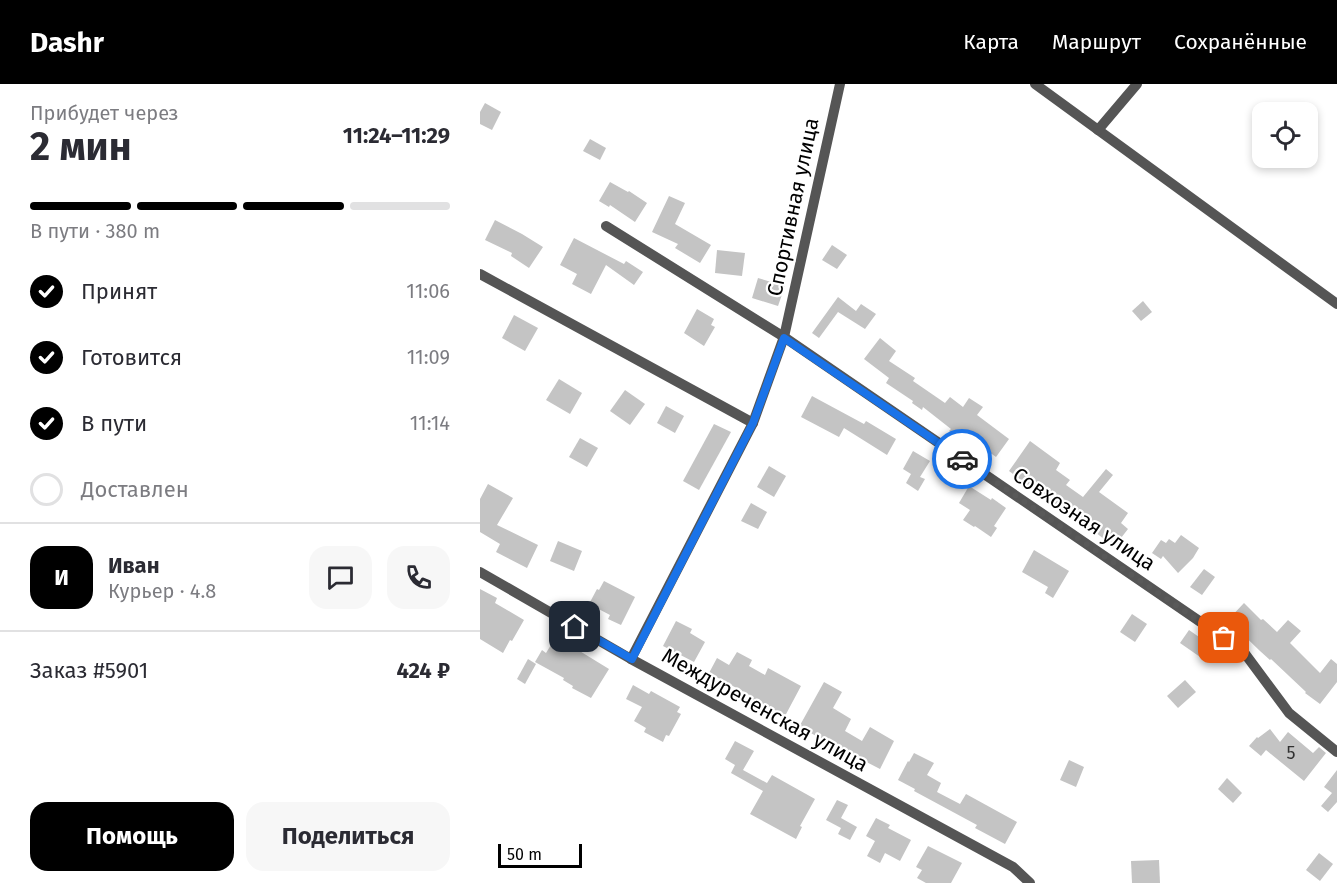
<!DOCTYPE html>
<html lang="ru">
<meta charset="utf-8">
<style>
body{margin:0;font-family:"Fira Sans",sans-serif;background:#f7f7f7;color:#2b2b33;height:100vh;display:flex;flex-direction:column;font-size:22px;white-space:nowrap}
*{box-sizing:border-box;margin:0}
p{font-size:20px;color:#7c7c81}
.icon{flex:none;width:33px;height:33px;fill:none;stroke:currentColor;stroke-width:2;stroke-linecap:round;stroke-linejoin:round}
.map{position:relative;flex:1;overflow:hidden}
.drawer{display:flex;flex-direction:column;background:#fff;width:480px}
.drawer>*{flex:none}
.fabs{position:absolute;left:772px;top:18px;display:grid;gap:12px}
.fabs a{display:grid;place-items:center;width:66px;height:66px;border-radius:12px;background:#fff;box-shadow:0 3px 9px #0003;font-size:30px}
.scale{position:absolute;left:18px;bottom:15px;width:84px;box-sizing:border-box;padding-left:6px;border:3px solid #000;border-top:0;font-size:16px;line-height:21px;white-space:nowrap;color:#000;-webkit-text-stroke:4px #fff;paint-order:stroke}
.pin{position:absolute;display:grid;place-items:center;width:51px;height:51px;color:#fff;margin:-26px;border-radius:12px;box-shadow:0 3px 9px #0006}
.courier{position:absolute;display:grid;place-items:center;width:60px;height:60px;margin:-30px;border:4px solid #1a73e8;border-radius:50%;background:#fff;color:#222;box-shadow:0 2px 8px #0007}
.head em{font-style:normal;font-weight:700}
.head div{display:flex;flex-direction:column-reverse}
.head{display:flex;align-items:center;justify-content:space-between;height:102px;padding:0 30px}
h1{font-size:39px;font-weight:700;line-height:45px}
.bar{display:grid;grid-template-columns:repeat(4,1fr);gap:9px 6px;align-content:center;height:72px;padding:0 30px}
.bar i{height:8px;border-radius:4px;background:#e1e1e2}
.bar .current{background:#000}
.bar p{grid-column:span 4}
.line{display:flex;align-items:center;gap:15px;padding:0 30px;border-top:2px solid #e1e1e2}
.line div{flex:1}
.round{display:grid;place-items:center;flex:none;width:63px;height:63px;border-radius:18px;background:#f7f7f7}
ol{padding:0 30px;list-style:none}
li{display:flex;align-items:center;gap:18px;height:66px}
li p{margin-inline-start:auto}
li .icon{padding:6px;border-radius:50%;background:#000;color:#fff;stroke-width:4}
li:last-child{color:#7c7c81}
li i{width:33px;height:33px;border:3px solid #e1e1e2;border-radius:50%}
.action{display:flex;gap:12px;margin-top:auto;padding:12px 30px}
.action a{flex:1;height:69px;border-radius:18px;background:#000;color:#fff;font-size:24px;font-weight:700;line-height:69px;text-align:center}
.action a+a{background:#f7f7f7;color:#2b2b33}
header{display:flex;align-items:center;gap:36px;box-sizing:border-box;height:84px;padding:0 30px;background:#000;color:#fff}
header strong{font-size:28px}
nav{display:flex;gap:33px;margin-inline-start:auto;font-size:21px}
main{display:flex;flex:1;min-height:0}
.map>svg:first-child{display:block}
.building{fill:#c4c4c4}
.lines{fill:none;stroke-linecap:round;stroke-linejoin:round}
.minor{stroke:#555;stroke-width:10}
.done{stroke:#595959;stroke-width:6;stroke-dasharray:0 10.8}
.route{stroke:#1a73e8;stroke-width:8}
.labels{text-anchor:middle;stroke-width:4.5;stroke-linejoin:round;paint-order:stroke}
.number-label{font-size:18px;fill:#313131}
.street-label{font-size:21px;fill:#000;stroke:#fff}
</style>
<header>
<strong>Dashr</strong>
<nav><a>Карта</a><a>Маршрут</a><a>Сохранённые</a></nav>
</header>
<main>
<section class="drawer">
<div class="head"><div><h1>2 мин</h1><p>Прибудет через</p></div><em>11:24–11:29</em></div>
<div class="bar"><i class="current"></i><i class="current"></i><i class="current"></i><i></i><p>В пути · 380 m</p></div>
<ol>
<li><svg class="icon" aria-label="check" viewBox="0 0 24 24"><path d="M5 12l5 5 9-10"/></svg>Принят<p>11:06</p></li>
<li><svg class="icon" aria-label="check" viewBox="0 0 24 24"><path d="M5 12l5 5 9-10"/></svg>Готовится<p>11:09</p></li>
<li><svg class="icon" aria-label="check" viewBox="0 0 24 24"><path d="M5 12l5 5 9-10"/></svg>В пути<p>11:14</p></li>
<li><i></i>Доставлен</li>
</ol>
<div class="line" style="height:108px"><b class="round" style="background:#000;color:#fff">И</b><div><b>Иван</b><p>Курьер · 4.8</p></div><a class="round"><svg class="icon" aria-label="chat" viewBox="0 0 24 24"><path d="M4 5h16v11H9l-5 4z"/></svg></a><a class="round"><svg class="icon" aria-label="phone" viewBox="0 0 24 24"><path d="M5 4h4l2 5-3 2q2 4 5 5l2-3 5 2v4C11 20 4 13 5 4z"/></svg></a></div>
<div class="line" style="height:78px"><div>Заказ #5901</div><b>424 ₽</b></div>
<div class="action"><a>Помощь</a><a>Поделиться</a></div>
</section>
<div class="map">
<svg width="857" height="799" viewBox="0 0 857 799">
<rect width="100%" height="100%" fill="#fff"/>
<g class="building">
<polygon points="5,19 21,28 12,46 0,40 0,28"/>
<polygon points="110,55 126,64 120,76 103,67"/>
<polygon points="130,98 148,108 149,107 167,119 155,138 130,121 129,123 119,117"/>
<polygon points="189,112 205,119 195,140 231,161 220,179 195,164 198,160 172,148"/>
<polygon points="15,136 42,150 63,163 49,184 31,172 32,169 5,156"/>
<polygon points="94,154 144,180 146,177 163,188 154,201 126,181 111,210 92,200 97,190 80,181"/>
<polygon points="352,161 367,171 357,185 342,176"/>
<polygon points="237,166 265,169 262,192 235,189"/>
<polygon points="278,194 305,202 298,222 272,214"/>
<polygon points="358,213 376,227 381,220 396,230 385,245 358,228 339,254 332,249"/>
<polygon points="663,217 672,228 661,237 652,227"/>
<polygon points="217,225 234,235 231,241 235,243 224,262 204,249"/>
<polygon points="34,231 58,244 45,267 22,254"/>
<polygon points="400,254 416,267 409,277 435,294 433,297 465,319 470,313 483,323 489,314 503,323 497,331 529,355 516,373 483,349 480,354 469,347 471,345 443,323 442,326 432,319 433,317 406,299 409,294 384,275"/>
<polygon points="79,295 102,309 90,330 66,316"/>
<polygon points="145,306 165,320 150,341 130,327"/>
<polygon points="332,312 384,340 386,337 416,355 407,371 364,344 359,353 321,333"/>
<polygon points="186,322 204,332 195,349 177,339"/>
<polygon points="234,340 251,348 219,406 203,397"/>
<polygon points="100,354 118,364 107,383 89,373"/>
<polygon points="550,357 580,379 576,386 590,396 586,401 603,413 626,385 633,391 619,408 648,429 641,439 648,445 634,463 596,433 572,419 529,387"/>
<polygon points="433,367 450,377 440,393 445,395 438,407 426,399 431,390 423,385"/>
<polygon points="289,382 306,392 294,413 277,403"/>
<polygon points="8,400 33,414 17,441 58,461 47,484 16,468 20,460 0,448 0,415"/>
<polygon points="489,402 511,416 512,414 526,424 514,442 517,444 511,453 495,442 494,443 483,436 490,426 479,419"/>
<polygon points="271,419 287,428 278,445 261,437"/>
<polygon points="701,451 719,464 713,474 698,489 683,472 681,475 672,469 681,456 686,459 689,455 695,459"/>
<polygon points="78,457 102,467 94,487 70,477"/>
<polygon points="554,466 589,487 573,514 565,509 568,503 542,488"/>
<polygon points="724,485 735,493 722,511 710,503"/>
<polygon points="124,497 155,513 141,541 128,535 130,531 109,520 117,505 119,506"/>
<polygon points="0,505 17,514 15,519 44,536 32,557 30,556 23,569 0,555"/>
<polygon points="764,519 781,536 783,535 797,548 808,536 821,547 810,559 840,589 851,575 857,580 857,598 840,620 825,609 826,608 791,575 790,576 780,567 748,536"/>
<polygon points="652,530 667,540 655,558 640,548"/>
<polygon points="196,537 212,545 210,549 225,558 214,578 183,562"/>
<polygon points="709,546 732,562 723,575 700,559"/>
<polygon points="74,556 96,568 98,566 129,585 111,614 92,604 93,602 83,596 84,594 55,578 62,566 66,569"/>
<polygon points="257,568 272,576 269,582 285,591 288,584 321,602 305,632 284,620 280,628 268,622 273,613 229,589 237,574 249,581"/>
<polygon points="48,575 56,580 45,600 37,595"/>
<polygon points="705,596 716,608 698,624 687,612"/>
<polygon points="344,598 362,608 353,624 371,635 365,647 382,657 390,643 414,657 400,685 319,643"/>
<polygon points="153,601 169,610 171,607 200,623 197,628 201,630 189,652 186,651 183,658 164,648 166,644 154,637 162,623 146,615"/>
<polygon points="790,645 800,658 808,648 833,669 839,663 846,669 824,697 786,666 781,672 769,662 777,653 778,654"/>
<polygon points="255,657 274,667 263,686 287,699 292,691 335,715 320,742 322,743 316,755 270,730 283,707 251,689 255,681 245,675"/>
<polygon points="434,669 454,679 447,691 461,699 457,708 480,720 486,710 537,738 525,760 495,744 497,741 434,707 435,705 418,696 428,677 429,678"/>
<polygon points="589,676 604,683 596,703 580,696"/>
<polygon points="857,686 857,718 848,728 841,722 852,709 844,703"/>
<polygon points="747,694 762,709 753,719 738,705"/>
<polygon points="357,716 368,721 361,734 377,743 370,756 358,750 361,744 346,736"/>
<polygon points="396,734 410,741 408,744 431,756 420,777 405,769 400,779 387,772 395,757 386,752"/>
<polygon points="448,762 482,779 471,799 446,799 437,794 442,786 436,783"/>
<polygon points="839,769 853,780 840,797 826,786"/>
<polygon points="679,776 680,799 652,799 651,777"/>
</g>
<g class="lines">
<g class="minor">
<polyline points="555,0 857,220"/>
<polyline points="618,46 657,0"/>
<polyline points="126,142 304,253 763,567 809,629 857,668"/>
<polyline points="0,190 273,339"/>
<polyline points="0,488 151,575 533,783 550,799"/>
<polyline points="151,575 273,339 304,253 360,0"/>
</g>
</g>
<g class="lines">
<polyline class="done" points="482,375 744,554"/>
<polyline class="route" points="95,543 152,575 273,339 304,254 482,375"/>
</g>
<g class="labels">
<g class="number-label">
<text x="811" y="675">5</text>
</g>
<g class="street-label">
<text transform="translate(313 123) rotate(-78)" y="7">Спортивная улица</text>
<text transform="translate(604 435) rotate(34)" y="7">Совхозная улица</text>
<text transform="translate(285 626) rotate(29)" y="7">Междуреченская улица</text>
</g>
</g>
</svg>
<div class="fabs">
<a><svg class="icon" aria-label="locate" viewBox="0 0 24 24"><circle cx="12" cy="12" r="6"/><path d="M12 2v4M12 18v4M2 12h4M18 12h4"/></svg></a>
</div>
<div class="scale">50 m</div>
<div class="pin" style="left:744px;top:554px;background:#ea580c"><svg class="icon" aria-label="bag" viewBox="0 0 24 24"><path d="M5 8h14l-1 12H6zM9 8a3 3 0 0 1 6 0"/></svg></div>
<div class="pin" style="left:95px;top:543px;background:#1f2937"><svg class="icon" aria-label="home" viewBox="0 0 24 24"><path d="M3 11l9-7 9 7M6 9v11h12V9"/></svg></div>
<div class="courier" style="left:482px;top:375px"><svg class="icon" aria-label="car" viewBox="0 0 24 24"><path d="M5 17H2v-5l4-1 3-4h7l3 4 3 1v5h-3M9 17h6M6 11h13"/><circle cx="7" cy="17" r="2"/><circle cx="17" cy="17" r="2"/></svg></div>
</div>
</main>
